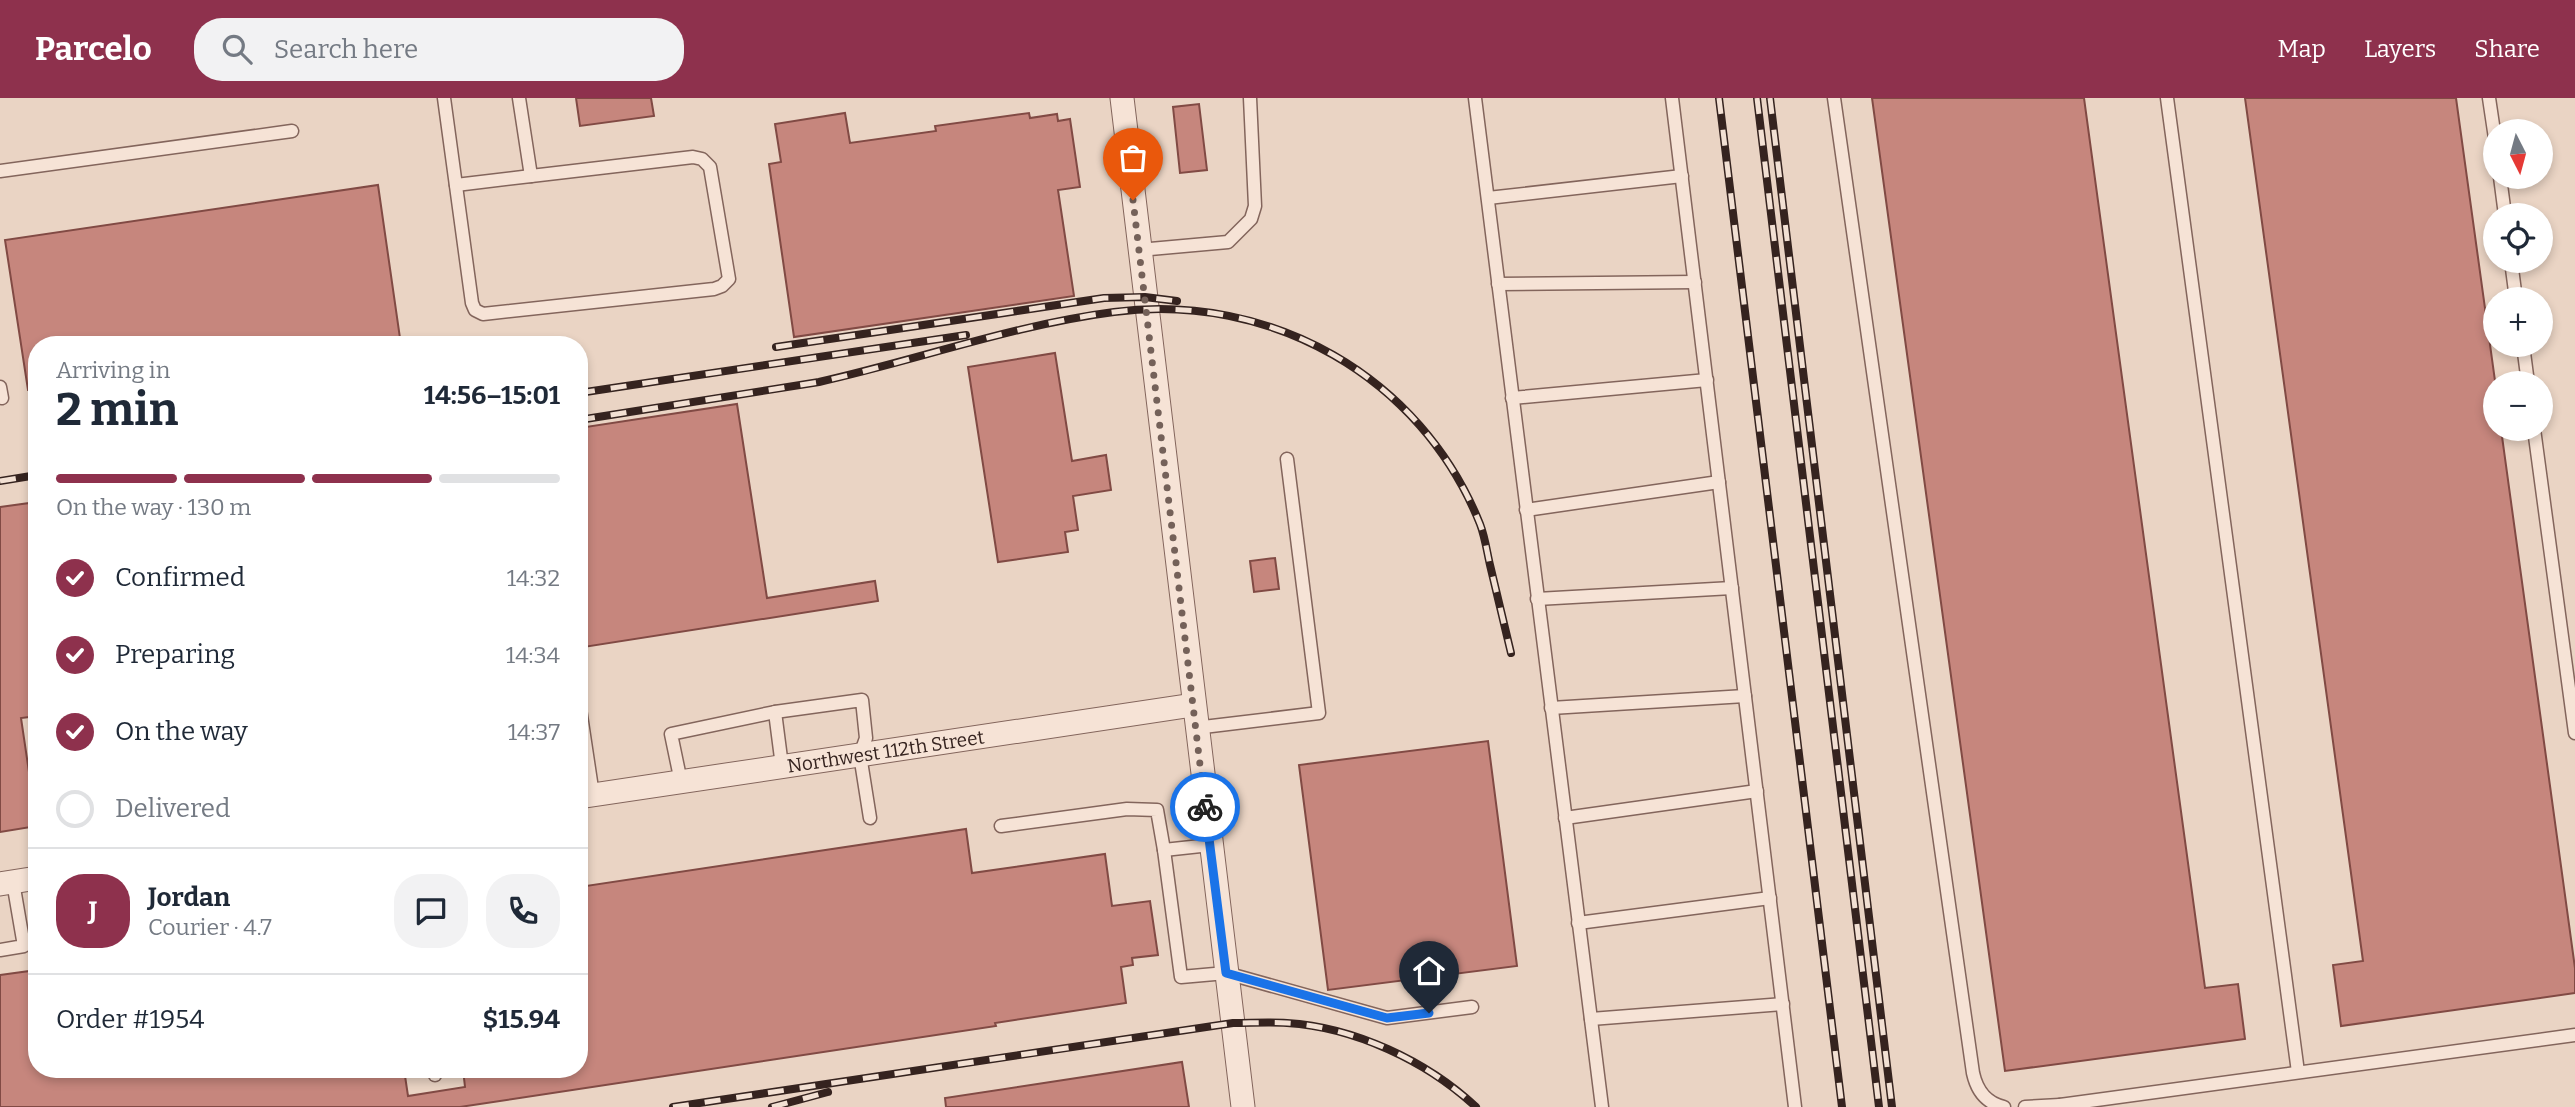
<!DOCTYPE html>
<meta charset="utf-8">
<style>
body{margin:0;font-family:Bitter,serif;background:#f2f2f3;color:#1f2937;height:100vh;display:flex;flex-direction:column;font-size:26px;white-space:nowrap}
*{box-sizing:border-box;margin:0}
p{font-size:23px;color:#747a83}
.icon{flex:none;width:38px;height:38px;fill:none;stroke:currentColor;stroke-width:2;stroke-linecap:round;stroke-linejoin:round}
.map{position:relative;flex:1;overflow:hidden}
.sheet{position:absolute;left:28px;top:238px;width:560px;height:742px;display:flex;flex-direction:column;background:#fff;border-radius:28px;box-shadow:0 4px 10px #0003}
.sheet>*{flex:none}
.needle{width:46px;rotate:174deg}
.buttons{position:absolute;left:2483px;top:21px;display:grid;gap:14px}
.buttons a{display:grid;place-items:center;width:70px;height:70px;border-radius:50%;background:#fff;box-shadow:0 4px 10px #0003;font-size:35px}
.pin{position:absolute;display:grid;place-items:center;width:60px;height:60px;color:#fff;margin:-72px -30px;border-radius:50% 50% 50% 0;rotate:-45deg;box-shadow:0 0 7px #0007}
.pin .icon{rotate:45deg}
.courier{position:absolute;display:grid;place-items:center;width:70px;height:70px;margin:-35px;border:5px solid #1a73e8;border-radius:50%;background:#fff;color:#222;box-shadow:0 2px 9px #0007}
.overview em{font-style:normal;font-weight:700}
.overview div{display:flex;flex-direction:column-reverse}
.overview{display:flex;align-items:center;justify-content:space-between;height:119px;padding:0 28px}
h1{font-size:46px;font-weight:700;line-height:52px}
.bar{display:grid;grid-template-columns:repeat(4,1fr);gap:10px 7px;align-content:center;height:84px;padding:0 28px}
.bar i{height:9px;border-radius:5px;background:#e0e1e3}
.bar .current{background:#8e314d}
.bar p{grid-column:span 4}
.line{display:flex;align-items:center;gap:18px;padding:0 28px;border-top:2px solid #e0e1e3}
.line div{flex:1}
.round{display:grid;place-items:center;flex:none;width:74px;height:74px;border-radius:28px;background:#f2f2f3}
ol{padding:0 28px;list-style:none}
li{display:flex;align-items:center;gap:21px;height:77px}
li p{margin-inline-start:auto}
li .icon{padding:7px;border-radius:50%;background:#8e314d;color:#fff;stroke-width:4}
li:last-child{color:#747a83}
li i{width:38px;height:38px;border:4px solid #e0e1e3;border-radius:50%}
header{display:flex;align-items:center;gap:42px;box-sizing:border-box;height:98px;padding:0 35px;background:#8e314d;color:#fff}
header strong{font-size:33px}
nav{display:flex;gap:38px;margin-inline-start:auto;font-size:24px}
.search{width:490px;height:63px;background:#f2f2f3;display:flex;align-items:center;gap:18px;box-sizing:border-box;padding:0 24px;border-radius:28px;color:#747a83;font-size:26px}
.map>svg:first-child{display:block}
.building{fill:#c6867d;stroke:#814a44;stroke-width:2}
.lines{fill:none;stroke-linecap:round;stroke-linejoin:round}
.lane-casing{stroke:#83655c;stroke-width:15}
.street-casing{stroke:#83655c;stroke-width:25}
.lane{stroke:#f6e3d6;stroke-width:12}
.street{stroke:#f6e3d6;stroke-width:23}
.rail-casing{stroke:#35231f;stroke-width:8}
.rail{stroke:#f2e0d3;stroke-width:5;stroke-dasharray:16;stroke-linecap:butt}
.done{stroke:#746159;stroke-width:7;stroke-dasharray:0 12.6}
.route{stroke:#1a73e8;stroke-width:9}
.labels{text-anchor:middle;stroke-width:5;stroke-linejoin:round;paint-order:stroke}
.street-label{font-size:19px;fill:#35231f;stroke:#f2e0d3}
</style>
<header>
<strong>Parcelo</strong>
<div class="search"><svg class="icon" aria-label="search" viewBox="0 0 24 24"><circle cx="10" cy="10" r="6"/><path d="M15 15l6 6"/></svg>Search here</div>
<nav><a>Map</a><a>Layers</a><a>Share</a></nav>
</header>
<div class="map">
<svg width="2575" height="1009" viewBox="0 0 2575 1009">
<rect width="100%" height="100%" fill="#ead4c4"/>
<g class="building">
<polygon points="576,0 651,0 654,18 580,28"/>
<polygon points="1872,0 2084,0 2205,890 2238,886 2245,941 2005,973"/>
<polygon points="2245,0 2456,0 2496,290 2496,331 2501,331 2575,870 2575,895 2341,928 2333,867 2363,863"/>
<polygon points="1199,6 1207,72 1180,75 1173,9"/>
<polygon points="845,15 850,45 936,33 935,28 1029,15 1030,20 1057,16 1058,23 1070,21 1080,89 1058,92 1074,198 794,239 769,66 781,64 775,26"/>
<polygon points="378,87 401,247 37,247 37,291 28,292 5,142"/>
<polygon points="1055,255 1072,363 1106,357 1111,392 1073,398 1078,432 1065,434 1068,454 998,464 968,269"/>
<polygon points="737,306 767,500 875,483 878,503 584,549 583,546 579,547 579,330"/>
<polygon points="37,404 37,618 21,620 37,728 0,734 0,409"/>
<polygon points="1275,460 1279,491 1254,494 1250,463"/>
<polygon points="1488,643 1517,868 1328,892 1299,667"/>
<polygon points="966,731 972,775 1105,756 1112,808 1150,803 1158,857 1132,860 1133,867 1121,869 1126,905 995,925 996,928 460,1009 0,1009 0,877 37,872 37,971 404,971 408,998 465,989 463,971 579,971 579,789"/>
<polygon points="1182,964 1189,1009 946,1009 945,1000"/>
</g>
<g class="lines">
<g class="lane-casing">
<g id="lane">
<polyline points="444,0 472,205 475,212 483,216 714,191 722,188 729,181 710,69 702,61 693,59 531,78 519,0"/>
<polyline points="1475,0 1602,1009"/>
<polyline points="1672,0 1795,1009"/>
<path d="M1834,0L1973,975C1977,993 1986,1005 2004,1009"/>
<polyline points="2167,0 2298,974"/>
<polyline points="2489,0 2496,47"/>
<polyline points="0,73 292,33"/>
<polyline points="2500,79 2505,117"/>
<polyline points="456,87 531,78"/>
<polyline points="1488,100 1682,78"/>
<polyline points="1139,152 1228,144 1251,121 1255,108 1250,0"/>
<polyline points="2511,163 2516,201"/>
<polyline points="1498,186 1695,184"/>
<polyline points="2523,247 2528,285"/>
<polyline points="0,289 2,300"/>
<polyline points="1512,300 1707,282"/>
<polyline points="2534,331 2575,635"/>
<polyline points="1526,412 1719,384"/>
<polyline points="1537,501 1732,490"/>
<polyline points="579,604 593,697"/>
<polyline points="1551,610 1745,598"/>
<polyline points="1195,630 1319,615 1287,361"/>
<polyline points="782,668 775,614 862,602 866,640 860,657 870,720"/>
<polyline points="681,684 671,636 775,614"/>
<polyline points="1565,720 1757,693"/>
<polyline points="1001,728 1127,711 1157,712 1164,752 1210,747"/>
<polyline points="1164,752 1181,879 1226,875 1387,920 1472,909"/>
<polyline points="1578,825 1770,800"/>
<polyline points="0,852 24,848 13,784"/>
<polyline points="1591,921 1783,906"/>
<polyline points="435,971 435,977"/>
<polyline points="2025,1009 2060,1007"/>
<polyline points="2060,1009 2060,1007 2575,937"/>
</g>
</g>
<g class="street-casing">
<g id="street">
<polyline points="1122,0 1243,1009"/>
<path id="s1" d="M579,699L1193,607"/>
<polyline points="0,786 37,780"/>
</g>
</g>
<use href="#lane" class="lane"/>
<use href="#street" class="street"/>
<g class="rail-casing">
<g id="rail">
<polyline points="1719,0 1842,1009"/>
<polyline points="1757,0 1879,1009"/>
<polyline points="1770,0 1892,1009"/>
<polyline points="776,249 1104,200 1145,199 1177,203"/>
<polyline points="579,295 966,237"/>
<path d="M579,322L819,284C918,262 1013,227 1114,214C1270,194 1421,278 1480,426C1485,439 1487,454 1490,467C1497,496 1504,526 1511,555"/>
<polyline points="0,383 37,377"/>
<path d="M673,1009L1233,925C1251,925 1269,924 1287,925C1354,929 1427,963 1476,1009"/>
<polyline points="772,1009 828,994"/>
</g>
</g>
<use href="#rail" class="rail"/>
</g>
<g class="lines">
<polyline class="done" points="1133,102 1205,709"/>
<polyline class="route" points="1205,709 1226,875 1387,920 1429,915"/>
</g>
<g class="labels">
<g class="street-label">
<text dy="7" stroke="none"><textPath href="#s1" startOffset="310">Northwest 112th Street</textPath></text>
</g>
</g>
</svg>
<div class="buttons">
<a><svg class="needle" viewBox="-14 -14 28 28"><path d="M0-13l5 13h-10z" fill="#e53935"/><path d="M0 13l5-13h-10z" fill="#747a83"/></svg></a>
<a><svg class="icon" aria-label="locate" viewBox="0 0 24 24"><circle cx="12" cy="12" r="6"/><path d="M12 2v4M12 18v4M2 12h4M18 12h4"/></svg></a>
<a>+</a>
<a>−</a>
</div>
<div class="pin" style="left:1133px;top:102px;background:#ea580c"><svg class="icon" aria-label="bag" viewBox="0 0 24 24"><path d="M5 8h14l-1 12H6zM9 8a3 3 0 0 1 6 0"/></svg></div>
<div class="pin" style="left:1429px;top:915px;background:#1f2937"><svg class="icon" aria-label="home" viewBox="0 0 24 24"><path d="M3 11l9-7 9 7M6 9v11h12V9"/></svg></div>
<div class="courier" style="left:1205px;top:709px"><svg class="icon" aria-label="bike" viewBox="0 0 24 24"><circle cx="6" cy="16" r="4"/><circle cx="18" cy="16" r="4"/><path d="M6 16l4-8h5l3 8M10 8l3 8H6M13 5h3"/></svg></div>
<section class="sheet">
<div class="overview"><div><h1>2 min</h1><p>Arriving in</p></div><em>14:56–15:01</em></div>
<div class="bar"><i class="current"></i><i class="current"></i><i class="current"></i><i></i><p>On the way · 130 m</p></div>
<ol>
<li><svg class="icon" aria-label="check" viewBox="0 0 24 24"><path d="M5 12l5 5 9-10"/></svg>Confirmed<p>14:32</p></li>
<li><svg class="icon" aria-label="check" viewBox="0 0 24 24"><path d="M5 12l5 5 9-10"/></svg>Preparing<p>14:34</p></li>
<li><svg class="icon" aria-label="check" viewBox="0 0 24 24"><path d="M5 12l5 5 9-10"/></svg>On the way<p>14:37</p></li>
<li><i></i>Delivered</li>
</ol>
<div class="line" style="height:126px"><b class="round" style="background:#8e314d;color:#fff">J</b><div><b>Jordan</b><p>Courier · 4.7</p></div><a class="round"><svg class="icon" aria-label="chat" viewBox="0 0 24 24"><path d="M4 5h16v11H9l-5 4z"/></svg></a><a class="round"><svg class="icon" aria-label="phone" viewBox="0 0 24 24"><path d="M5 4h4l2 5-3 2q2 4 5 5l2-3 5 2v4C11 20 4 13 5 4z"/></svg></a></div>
<div class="line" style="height:91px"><div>Order #1954</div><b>$15.94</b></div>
</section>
</div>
